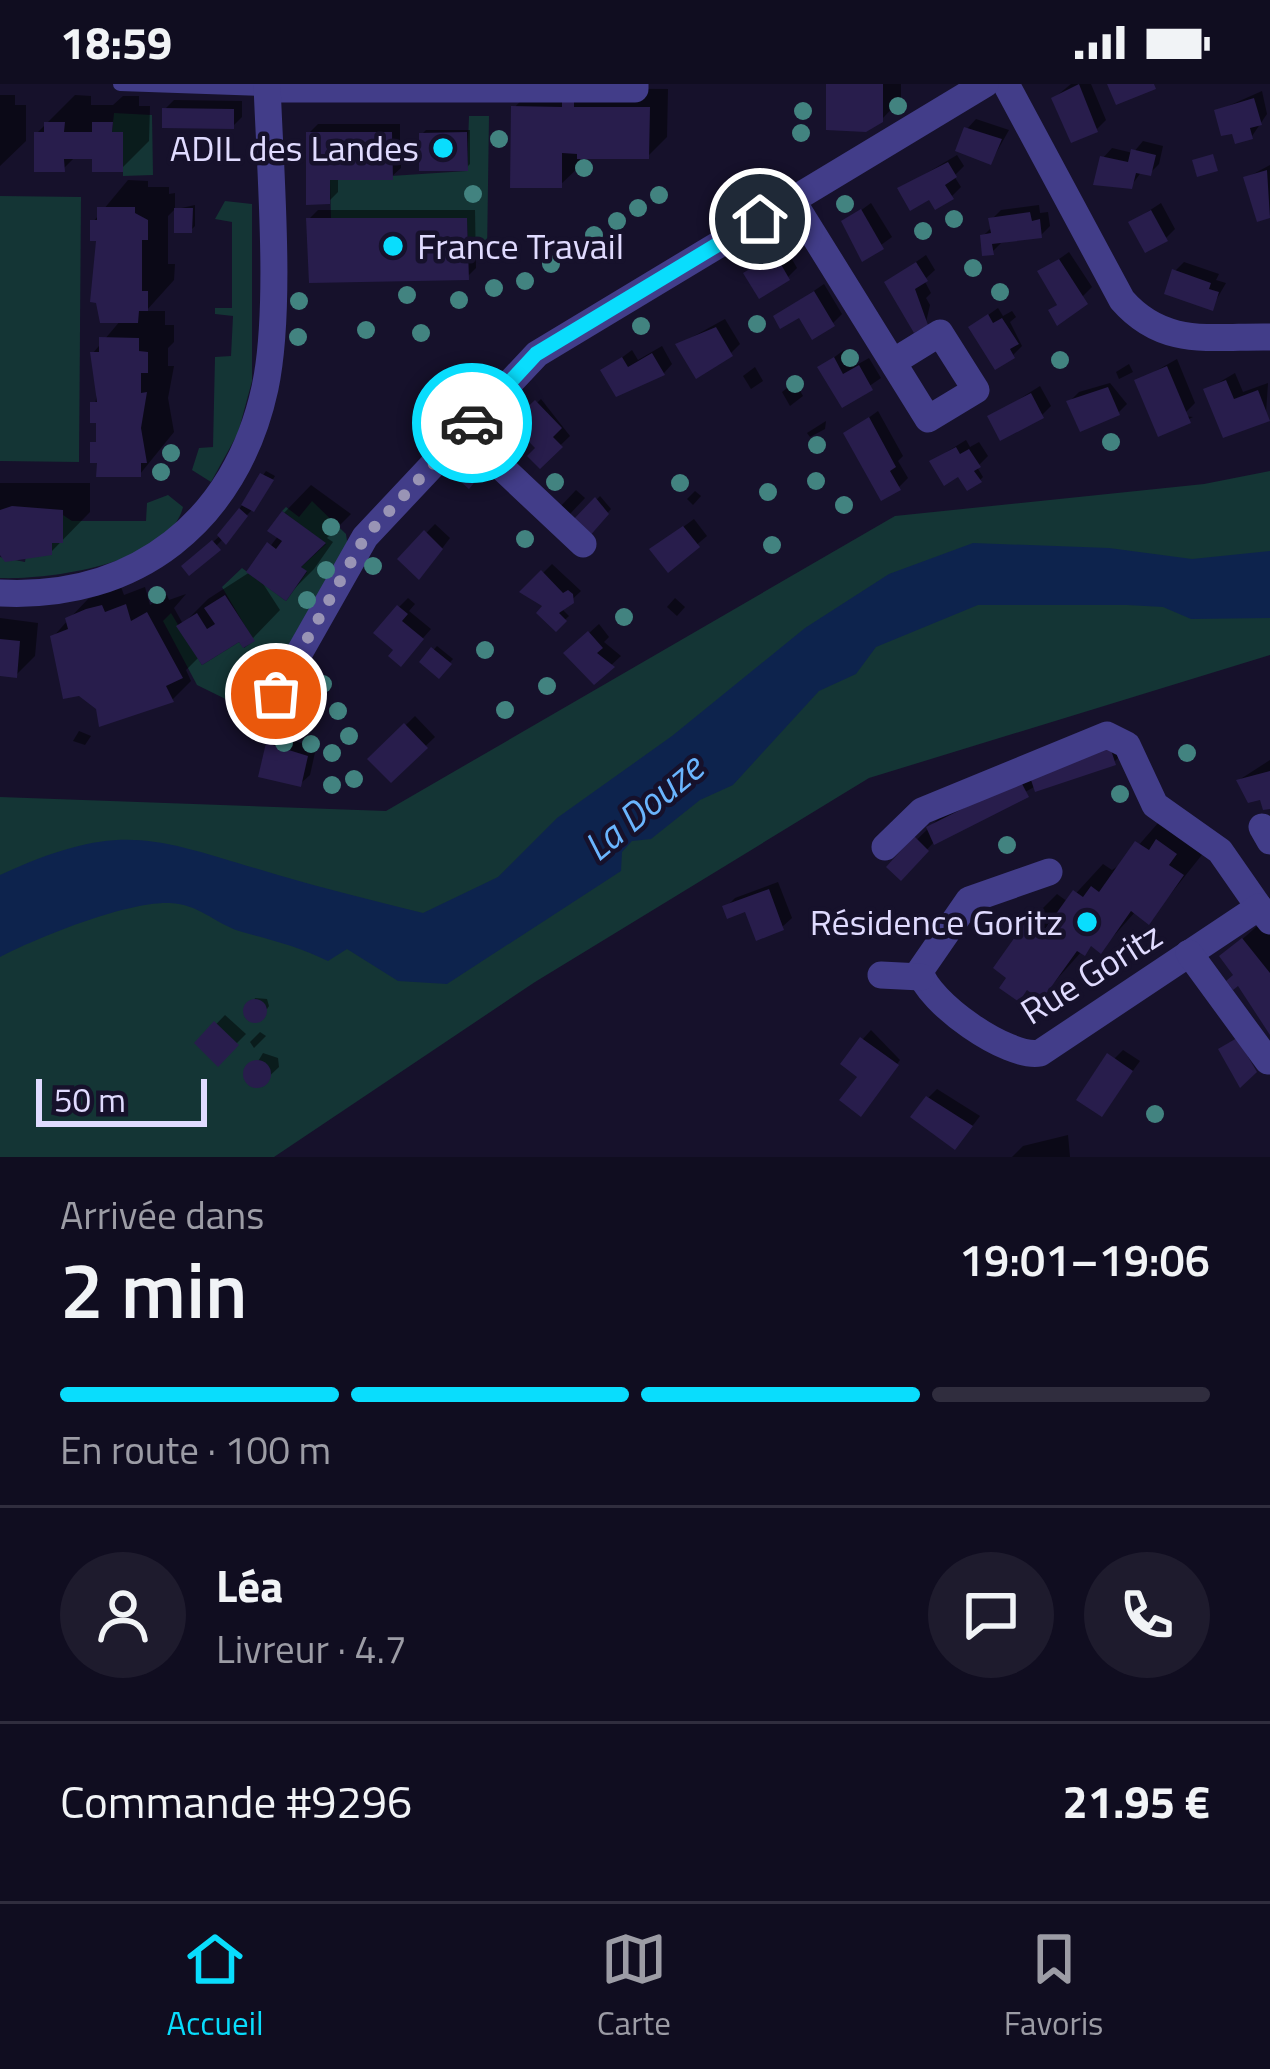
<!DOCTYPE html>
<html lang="fr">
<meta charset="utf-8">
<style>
body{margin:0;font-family:"Titillium Web",sans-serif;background:#1e1b2d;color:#f1f3f6;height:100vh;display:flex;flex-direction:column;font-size:45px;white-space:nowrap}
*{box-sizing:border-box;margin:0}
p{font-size:39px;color:#9c9ca5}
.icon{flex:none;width:66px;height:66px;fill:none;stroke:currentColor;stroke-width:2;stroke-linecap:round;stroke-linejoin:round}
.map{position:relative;height:1073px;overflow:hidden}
.details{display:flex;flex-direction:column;background:#100d20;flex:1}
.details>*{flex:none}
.scale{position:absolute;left:36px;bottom:30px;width:171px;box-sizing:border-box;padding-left:12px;border:6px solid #e0dbff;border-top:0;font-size:33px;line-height:42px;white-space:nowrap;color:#e0dbff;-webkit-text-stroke:9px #16112b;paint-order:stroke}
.pin{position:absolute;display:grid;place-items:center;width:102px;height:102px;color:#fff;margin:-51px;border:6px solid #fff;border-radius:50%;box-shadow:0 3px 12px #0007}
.courier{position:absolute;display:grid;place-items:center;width:120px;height:120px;margin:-60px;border:9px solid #09ddfd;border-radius:50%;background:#fff;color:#222;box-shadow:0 3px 15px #0007}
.summary em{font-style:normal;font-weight:600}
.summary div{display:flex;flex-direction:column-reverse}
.summary{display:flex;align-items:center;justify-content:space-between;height:204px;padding:0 60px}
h1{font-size:78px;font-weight:600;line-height:90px}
.bar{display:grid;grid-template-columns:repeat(4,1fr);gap:18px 12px;align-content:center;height:144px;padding:0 60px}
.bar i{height:15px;border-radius:9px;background:#302d3e}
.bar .selected{background:#09ddfd}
.bar p{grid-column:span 4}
.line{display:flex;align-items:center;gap:30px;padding:0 60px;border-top:3px solid #302d3e}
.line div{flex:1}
.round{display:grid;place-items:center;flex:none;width:126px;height:126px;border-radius:63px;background:#1e1b2d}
.status{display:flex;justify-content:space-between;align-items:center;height:84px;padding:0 60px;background:#100d20;direction:ltr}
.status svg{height:33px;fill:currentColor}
.menu{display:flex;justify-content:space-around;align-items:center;height:168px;border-top:3px solid #302d3e;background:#100d20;font-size:33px;color:#9c9ca5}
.menu a{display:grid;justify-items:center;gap:6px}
.menu .selected{color:#09ddfd}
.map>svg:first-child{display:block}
.green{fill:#143535}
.water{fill:#0d234d}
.shadow{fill:#0007}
.building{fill:#281d4c}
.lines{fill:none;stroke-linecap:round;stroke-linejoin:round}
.service{stroke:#423d89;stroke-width:14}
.minor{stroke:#423d89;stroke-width:27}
.tree{fill:#428380}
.done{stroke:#9994b5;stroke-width:12;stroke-dasharray:0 21.6}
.route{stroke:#09ddfd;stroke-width:15}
.poi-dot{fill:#09ddfd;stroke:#16112b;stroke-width:4.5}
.labels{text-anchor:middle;stroke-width:9;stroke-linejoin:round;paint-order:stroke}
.poi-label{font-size:36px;fill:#e0dbff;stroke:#16112b;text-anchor:end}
.street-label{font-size:36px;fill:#e0dbff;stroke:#16112b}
.water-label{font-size:39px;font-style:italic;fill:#6ab5fe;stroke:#16112b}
</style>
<div class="status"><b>18:59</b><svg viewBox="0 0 49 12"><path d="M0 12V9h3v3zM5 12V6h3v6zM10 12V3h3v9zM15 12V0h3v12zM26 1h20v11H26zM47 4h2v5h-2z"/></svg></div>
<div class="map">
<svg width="1270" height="1073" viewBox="0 0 1270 1073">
<rect width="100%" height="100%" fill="#16112b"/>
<g class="green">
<polygon points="114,29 152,31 153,91 123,92 123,49 112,48"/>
<polygon points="469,32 489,32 487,170 468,159 467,136 331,134 330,96 467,87"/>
<polygon points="0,112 81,113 79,378 0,377"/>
<polygon points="225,117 252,120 252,297 238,349 211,398 192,386 199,364 213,363 215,273 231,272 233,232 215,230 215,224 232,224 232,138 215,135"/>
<polygon points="1270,387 1270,571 869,694 535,898 274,1073 0,1073 0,713 386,727 895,432 1204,400"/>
<path d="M168,411L183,423C169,480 48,496 0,494V473L25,478L26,471H52V459L63,458V431L72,437H146L147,419Z"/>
<polygon points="312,417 346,450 348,464 254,629 197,601 163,537 171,529 202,581 239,558 244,564 254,557 222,503 242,484 286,517 307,488 301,483 326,460 282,427 286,423 299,433"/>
</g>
<path class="water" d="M973,459L1109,464L1192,475L1270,467V534L1191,535L1163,523L1127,521H978L876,563L856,590L819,607L733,701L700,716L651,755L632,757L622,768L621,787L447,900L398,897L347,865L328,877C298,862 271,856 239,847C215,839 198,820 170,819C128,817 38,853 0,873V791C124,734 155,755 278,791C326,805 375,817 423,829L498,793L557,734L672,652L805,544L889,490Z"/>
<g class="shadow">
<polygon points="829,0 901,0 901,15 882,35"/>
<polygon points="1071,0 1091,0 1106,36 1097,45 1054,14"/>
<polygon points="533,4 668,5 667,53 648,72 580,72 580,82 560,101 514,24"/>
<polygon points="1262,7 1267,30 1252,52 1217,27"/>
<polygon points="0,11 15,11 15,21 26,21 26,57 0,82"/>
<polygon points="75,11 91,12 91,21 113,21 123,12 139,12 139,22 150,22 149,57 121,85 95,72 76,72 63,85 37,49"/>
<polygon points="174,16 242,17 242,33 233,42 165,25"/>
<polygon points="976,35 1009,46 991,78 967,45"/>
<polygon points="318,40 400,40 400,57 392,71 401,71 401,84 391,93 338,93 338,108 329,117 309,49"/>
<polygon points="426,46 470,46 470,80 466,84 422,50"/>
<polygon points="1143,57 1163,62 1159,80 1150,89 1142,87 1131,102 1103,74 1112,64 1133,69"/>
<polygon points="957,71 964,82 954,92 961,103 952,112 900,105"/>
<polygon points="1270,81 1270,131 1259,134 1246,94"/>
<polygon points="128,96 148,97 148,103 169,103 169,110 175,109 175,125 168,132 168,180 175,180 174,196 146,227 165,227 165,241 174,241 174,258 168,264 168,282 174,282 168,314 174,348 140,390 111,361 99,336 93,336 100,286 93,269 121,236 93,138"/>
<polygon points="871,119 892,153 863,174 845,138"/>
<polygon points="1161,119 1175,145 1166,154 1132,138"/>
<polygon points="195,121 195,142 191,146 177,125"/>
<polygon points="1039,121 1040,129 1048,128 1050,142 1041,151 1001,159 992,168 983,152 993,142 992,135 1001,126"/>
<polygon points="318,126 475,126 476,184 467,193 309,135"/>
<polygon points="785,163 797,184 788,193 747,189"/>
<polygon points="1069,168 1092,203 1058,237 1051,227 1059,219 1041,188"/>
<polygon points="926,171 935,186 924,196 931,209 926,214 930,221 926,238 887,198"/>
<polygon points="1184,178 1219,190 1216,196 1226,199 1212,223 1175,187"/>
<polygon points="824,200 842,230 833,239 800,230 777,232"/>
<polygon points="998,224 1003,232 1012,227 1016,233 1010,238 1022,262 1013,271 971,243"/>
<polygon points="725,235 740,260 731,269 678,261"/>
<polygon points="662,262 672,280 664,289 604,287 632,266 638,276"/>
<polygon points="844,266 853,283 869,274 881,294 843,320 821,283"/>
<polygon points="1177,275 1195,319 1182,332 1193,333 1160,349 1138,297"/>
<polygon points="1129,280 1133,288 1119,295 1116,288"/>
<polygon points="755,283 763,297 751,305 743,292"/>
<polygon points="1235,289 1243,308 1268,299 1266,329 1206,306"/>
<polygon points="795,298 803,312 790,322 782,308"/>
<polygon points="1110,299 1127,320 1118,329 1070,317 1079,308"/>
<polygon points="1040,302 1051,322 1042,331 991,333"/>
<polygon points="541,315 570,352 540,381 539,364 516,339"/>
<polygon points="878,327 903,372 898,377 908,394 899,403 846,350"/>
<polygon points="826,337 825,345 810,353 807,349"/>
<polygon points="474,354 485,384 469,401 456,390"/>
<polygon points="966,356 970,363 979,358 988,372 977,383 983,393 980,396 932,377"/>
<polygon points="266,387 275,392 257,421 190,488 185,482 221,451"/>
<polygon points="0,399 90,399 90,428 51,468 0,468"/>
<polygon points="311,401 351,430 327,454 333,458 314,485 286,513 260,495 280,526 253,554 240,554 200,572 186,586 191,597 172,616 98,624 53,553 69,535 88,515 121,503 124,511 145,503 150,521 167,511 169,516 186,510 174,524 183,540 208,515 250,488 279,451 284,429"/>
<polygon points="576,406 585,414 569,431 560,423"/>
<polygon points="695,407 701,412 693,421 687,415"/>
<polygon points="600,412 611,425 588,450 575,438"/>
<polygon points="694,435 707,452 668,485 653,465"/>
<polygon points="435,440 450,454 428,483 401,475"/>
<polygon points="552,480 581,507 562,525 569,532 556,544 547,521 524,508"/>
<polygon points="408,514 415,520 409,527 431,545 401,579 399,523"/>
<polygon points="675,514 685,523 677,532 667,523"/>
<polygon points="0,534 38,539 35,572 16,591 0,590"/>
<polygon points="599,540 609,553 604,558 621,572 594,597 567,569"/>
<polygon points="437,562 453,575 439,591 423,578"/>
<polygon points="415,632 435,653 391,695 371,675"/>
<polygon points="79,647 91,652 85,661 73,657"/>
<polygon points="277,651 316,664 310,691 300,700 268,660"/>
<polygon points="1119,656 1123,669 1114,678 1036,702 935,757 901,793 890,782 939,734"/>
<polygon points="1270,676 1270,721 1239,696"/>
<polygon points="1165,731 1209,762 1149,837 1136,827 1101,866 1093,860 1082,867 1041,913 1029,838 1057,810 1068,818 1103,780 1112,786 1124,778"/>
<polygon points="778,798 792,834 782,843 747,824 726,823 735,814"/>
<polygon points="1263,837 1270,846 1270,942 1222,873"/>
<polygon points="255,914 267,915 269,922 261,934 248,932"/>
<polygon points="225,931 246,950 218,978 198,959"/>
<polygon points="871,946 900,976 887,994 861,993 863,955"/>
<polygon points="260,948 266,952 254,964 250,958"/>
<polygon points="1123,966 1140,977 1102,1029 1114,975"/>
<polygon points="263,969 278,974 279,983 261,1000 248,994"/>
<polygon points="937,1005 980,1032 964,1053 928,1014"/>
<polygon points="1068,1051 1070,1073 1012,1073 1023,1062"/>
</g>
<g class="building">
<polygon points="826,0 883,0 883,38 866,48 826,46"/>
<polygon points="1079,0 1098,48 1071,59 1051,14"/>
<polygon points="1107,0 1154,0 1156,5 1116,21"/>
<polygon points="1254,14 1262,41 1250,44 1253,55 1235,60 1232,50 1221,52 1214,26"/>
<polygon points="562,16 574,17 574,23 650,23 649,75 577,75 577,70 562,69 562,104 510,104 511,22 562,23"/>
<polygon points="162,24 234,25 234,45 162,44"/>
<polygon points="44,38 65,38 64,48 92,48 92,38 113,38 112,48 123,48 123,88 92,88 92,75 64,75 65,88 34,88 34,48 44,48"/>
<polygon points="964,43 1002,55 991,81 955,67"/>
<polygon points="306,48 392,48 393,96 330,96 330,120 306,121"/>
<polygon points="467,48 468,87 419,87 419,49"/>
<polygon points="1131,65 1156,71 1151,92 1136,89 1132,105 1093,101 1100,72 1128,78"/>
<polygon points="1213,70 1218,87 1197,93 1192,76"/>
<polygon points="948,78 957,93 945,101 954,115 935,126 929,116 910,127 897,104"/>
<polygon points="1267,86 1270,134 1257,138 1243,93"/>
<polygon points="97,123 135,123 135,129 148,136 148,156 142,156 142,207 148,207 148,227 139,227 138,239 100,239 96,219 90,218 96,157 90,157 90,136 97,136"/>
<polygon points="174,124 193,124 192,149 174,149"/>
<polygon points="861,125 884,165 862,178 841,137"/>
<polygon points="1151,126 1168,157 1145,169 1128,138"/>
<polygon points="1030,128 1032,137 1040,135 1042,154 992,160 994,171 982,172 980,151 991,149 988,134"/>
<polygon points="306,134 467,134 469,196 309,199"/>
<polygon points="775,170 790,196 759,215 743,189"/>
<polygon points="1059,175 1088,220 1057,242 1048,226 1057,221 1037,187"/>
<polygon points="916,178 928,197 915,205 928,241 914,249 884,198"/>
<polygon points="1172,185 1211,199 1209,205 1219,208 1213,227 1164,210"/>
<polygon points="814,207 835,242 812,256 799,234 780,245 773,232"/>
<polygon points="988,230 993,239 1002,234 1019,260 1010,265 1015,274 995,286 968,243"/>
<polygon points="716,243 733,272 696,295 675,260"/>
<polygon points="99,253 139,254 139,267 148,268 148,289 141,289 141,309 147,308 141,344 147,379 141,379 141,393 96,393 97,379 90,379 90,358 96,358 96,339 90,339 90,318 97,318 90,268 99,268"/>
<polygon points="652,269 665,291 616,313 600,286 622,273 628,283"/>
<polygon points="834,273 843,290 859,281 873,306 842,324 817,283"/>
<polygon points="1167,282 1191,339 1158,353 1134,296"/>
<polygon points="1226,296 1234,315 1258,306 1270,337 1223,354 1203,305"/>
<polygon points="1108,303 1120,331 1080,348 1066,317"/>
<polygon points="1031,309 1044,334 1000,357 987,332"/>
<polygon points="535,316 562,344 553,353 563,363 540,385 527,372 535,364 511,339"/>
<polygon points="869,333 896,383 890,387 901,406 881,417 843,349"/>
<polygon points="463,360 477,372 466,384 478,394 469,405 452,390 459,382 451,375"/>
<polygon points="956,363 960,370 969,365 981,383 974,387 982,398 967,407 958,393 944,402 929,377"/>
<polygon points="260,389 274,396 254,428 241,421"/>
<polygon points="595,413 609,430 588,454 571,438"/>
<polygon points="12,422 63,426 63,459 52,459 52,471 5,478 0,471 0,426"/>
<polygon points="239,424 248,432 226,461 217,451"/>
<polygon points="282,427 326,459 301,483 307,487 286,517 246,488 267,458 276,465 282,457 267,447"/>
<polygon points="683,442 700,463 668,489 649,465"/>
<polygon points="424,446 443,465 419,496 397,475"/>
<polygon points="212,456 221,466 189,492 181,482"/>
<polygon points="541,486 563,509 568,506 573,510 574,519 559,529 567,537 556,548 536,529 542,522 519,508"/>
<polygon points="225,511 255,557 243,564 239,558 202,581 176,542 197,529 207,545 215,540 204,524"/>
<polygon points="126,520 131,537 147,528 183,594 166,602 174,618 99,643 96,625 79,612 63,615 50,552 68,545 65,534 86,525 102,521 105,528"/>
<polygon points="397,521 408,530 402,537 424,555 401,583 388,572 393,566 373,549"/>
<polygon points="588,547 603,564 597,569 615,583 594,601 563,569"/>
<polygon points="0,555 20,557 17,594 0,592"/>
<polygon points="431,563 452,580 439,595 419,578"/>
<polygon points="404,639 428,664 391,699 367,675"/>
<polygon points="266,659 308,672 301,703 258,693"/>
<polygon points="1110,663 1116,681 1035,708 1029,690"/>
<polygon points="1270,687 1270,725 1263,726 1260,716 1248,719 1236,696"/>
<polygon points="1020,696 1029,713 934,761 926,743"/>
<polygon points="914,752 929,767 901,797 886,783"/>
<polygon points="1156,755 1177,770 1169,781 1184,791 1149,841 1131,827 1101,870 1091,862 1085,872 1077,867 1041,917 1027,906 1019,918 999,904 1006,894 993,884 1027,836 1043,848 1073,806 1083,813 1091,802 1099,808 1135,757 1149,766"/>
<polygon points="769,805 784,846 756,857 745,828 727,835 722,822"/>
<polygon points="1242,854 1270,889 1270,951 1238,902 1233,906 1226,897 1233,891 1219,872"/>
<circle cx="255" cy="927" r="12"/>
<polygon points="214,937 239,961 218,983 194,959"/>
<polygon points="860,953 899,981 861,1033 839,1016 857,993 840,980"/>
<polygon points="1237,954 1257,988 1240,1004 1218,965"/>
<polygon points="1107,969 1133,987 1102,1033 1076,1016"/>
<circle cx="257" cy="990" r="14"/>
<polygon points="926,1012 973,1042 955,1066 910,1033"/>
</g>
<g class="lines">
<polyline class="service" points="120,0 267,5"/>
<g class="minor">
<path d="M1006,0L1122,216C1164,264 1211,252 1270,253"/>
<polyline points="267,5 635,5 635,0"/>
<polyline points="792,116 928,335 976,306 940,249 893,278"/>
<polyline points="464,348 583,460"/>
<path d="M0,509C136,516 236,437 265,304C282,224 270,86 267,0"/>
<polyline points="276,610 365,453 537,270 985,0"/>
<polyline points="1262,743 1270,757"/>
<polyline points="885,763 922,727 1107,651 1127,661 1155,721 1220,767 1259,823"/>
<path d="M1049,788L969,816L920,887C927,918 1008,975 1040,969L1259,823L1270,837"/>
<polyline points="1189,869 1268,977"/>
<polyline points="881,891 921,893"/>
</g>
</g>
<g class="tree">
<circle cx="898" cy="22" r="9"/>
<circle cx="803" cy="27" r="9"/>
<circle cx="801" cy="49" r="9"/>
<circle cx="499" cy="55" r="9"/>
<circle cx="584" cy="84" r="9"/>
<circle cx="763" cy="105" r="9"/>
<circle cx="473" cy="110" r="9"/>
<circle cx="659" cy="111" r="9"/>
<circle cx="845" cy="120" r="9"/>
<circle cx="638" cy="124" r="9"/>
<circle cx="954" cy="135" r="9"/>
<circle cx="617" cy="137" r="9"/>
<circle cx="923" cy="147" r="9"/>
<circle cx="594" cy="151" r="9"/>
<circle cx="573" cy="165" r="9"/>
<circle cx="551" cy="180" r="9"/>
<circle cx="973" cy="184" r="9"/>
<circle cx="525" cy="197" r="9"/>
<circle cx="494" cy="204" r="9"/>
<circle cx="1000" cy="208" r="9"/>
<circle cx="407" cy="211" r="9"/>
<circle cx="459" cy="216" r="9"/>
<circle cx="299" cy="217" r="9"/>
<circle cx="757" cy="240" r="9"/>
<circle cx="641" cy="242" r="9"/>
<circle cx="366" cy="246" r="9"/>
<circle cx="421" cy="249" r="9"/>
<circle cx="298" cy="253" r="9"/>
<circle cx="850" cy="274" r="9"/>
<circle cx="1060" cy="276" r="9"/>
<circle cx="795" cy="300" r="9"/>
<circle cx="1111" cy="358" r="9"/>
<circle cx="817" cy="361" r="9"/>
<circle cx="171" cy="369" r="9"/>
<circle cx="161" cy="388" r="9"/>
<circle cx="816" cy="397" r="9"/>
<circle cx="555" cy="398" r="9"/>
<circle cx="680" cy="399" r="9"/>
<circle cx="768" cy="408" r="9"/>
<circle cx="844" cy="421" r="9"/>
<circle cx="331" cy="443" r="9"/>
<circle cx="525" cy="455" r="9"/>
<circle cx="772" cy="461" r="9"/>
<circle cx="373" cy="482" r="9"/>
<circle cx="326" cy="486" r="9"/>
<circle cx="157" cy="511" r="9"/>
<circle cx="307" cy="516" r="9"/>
<circle cx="624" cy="533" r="9"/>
<circle cx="485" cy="566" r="9"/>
<circle cx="323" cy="600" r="9"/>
<circle cx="547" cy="602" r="9"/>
<circle cx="505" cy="626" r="9"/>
<circle cx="338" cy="627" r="9"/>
<circle cx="349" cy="652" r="9"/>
<circle cx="284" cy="659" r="9"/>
<circle cx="311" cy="660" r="9"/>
<circle cx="332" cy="669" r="9"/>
<circle cx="1187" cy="669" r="9"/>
<circle cx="354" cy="695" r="9"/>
<circle cx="332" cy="701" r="9"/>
<circle cx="1120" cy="710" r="9"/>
<circle cx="1007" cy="761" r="9"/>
<circle cx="1155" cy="1030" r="9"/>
</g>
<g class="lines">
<polyline class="done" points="276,610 365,453 472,339"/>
<polyline class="route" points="472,339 536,270 760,135"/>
</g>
<g class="poi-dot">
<circle cx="443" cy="64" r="12"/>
<circle cx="393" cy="162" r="12"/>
<circle cx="1087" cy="838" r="12"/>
</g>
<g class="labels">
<g class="poi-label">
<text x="419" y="77">ADIL des Landes</text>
<text x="417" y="175" text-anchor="start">France Travail</text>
<text x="1063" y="851">Résidence Goritz</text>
</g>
<g class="street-label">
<text transform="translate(1091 889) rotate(-32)" y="13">Rue Goritz</text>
</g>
<g class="water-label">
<text transform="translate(643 723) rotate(-40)" y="14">La Douze</text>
</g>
</g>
</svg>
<div class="scale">50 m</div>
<div class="pin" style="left:276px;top:610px;background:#ea580c"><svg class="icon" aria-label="bag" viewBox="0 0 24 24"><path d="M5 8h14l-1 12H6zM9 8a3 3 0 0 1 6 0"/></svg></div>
<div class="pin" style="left:760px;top:135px;background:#1f2937"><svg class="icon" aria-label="home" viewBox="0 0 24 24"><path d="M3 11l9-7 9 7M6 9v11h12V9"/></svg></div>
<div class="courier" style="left:472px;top:339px"><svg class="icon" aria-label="car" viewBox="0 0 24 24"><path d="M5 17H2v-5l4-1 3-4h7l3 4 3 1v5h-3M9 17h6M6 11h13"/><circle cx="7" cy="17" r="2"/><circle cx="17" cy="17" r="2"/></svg></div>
</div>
<section class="details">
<div class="summary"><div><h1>2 min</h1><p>Arrivée dans</p></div><em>19:01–19:06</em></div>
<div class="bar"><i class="selected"></i><i class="selected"></i><i class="selected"></i><i></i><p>En route · 100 m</p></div>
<div class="line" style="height:216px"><a class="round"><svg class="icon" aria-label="person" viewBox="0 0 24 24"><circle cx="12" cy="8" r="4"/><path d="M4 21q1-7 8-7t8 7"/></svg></a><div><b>Léa</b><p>Livreur · 4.7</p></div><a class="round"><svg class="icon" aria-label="chat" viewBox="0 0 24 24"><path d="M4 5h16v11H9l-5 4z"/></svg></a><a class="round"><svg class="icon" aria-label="phone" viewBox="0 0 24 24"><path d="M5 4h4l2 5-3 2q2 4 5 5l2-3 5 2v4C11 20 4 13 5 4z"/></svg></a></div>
<div class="line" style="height:156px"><div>Commande #9296</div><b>21.95 €</b></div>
</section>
<nav class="menu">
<a class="selected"><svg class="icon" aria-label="home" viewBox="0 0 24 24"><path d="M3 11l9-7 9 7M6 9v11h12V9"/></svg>Accueil</a>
<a><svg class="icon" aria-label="map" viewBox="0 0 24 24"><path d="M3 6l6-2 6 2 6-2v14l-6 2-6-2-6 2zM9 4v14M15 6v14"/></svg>Carte</a>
<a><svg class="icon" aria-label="saved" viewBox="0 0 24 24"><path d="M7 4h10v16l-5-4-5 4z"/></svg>Favoris</a>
</nav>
